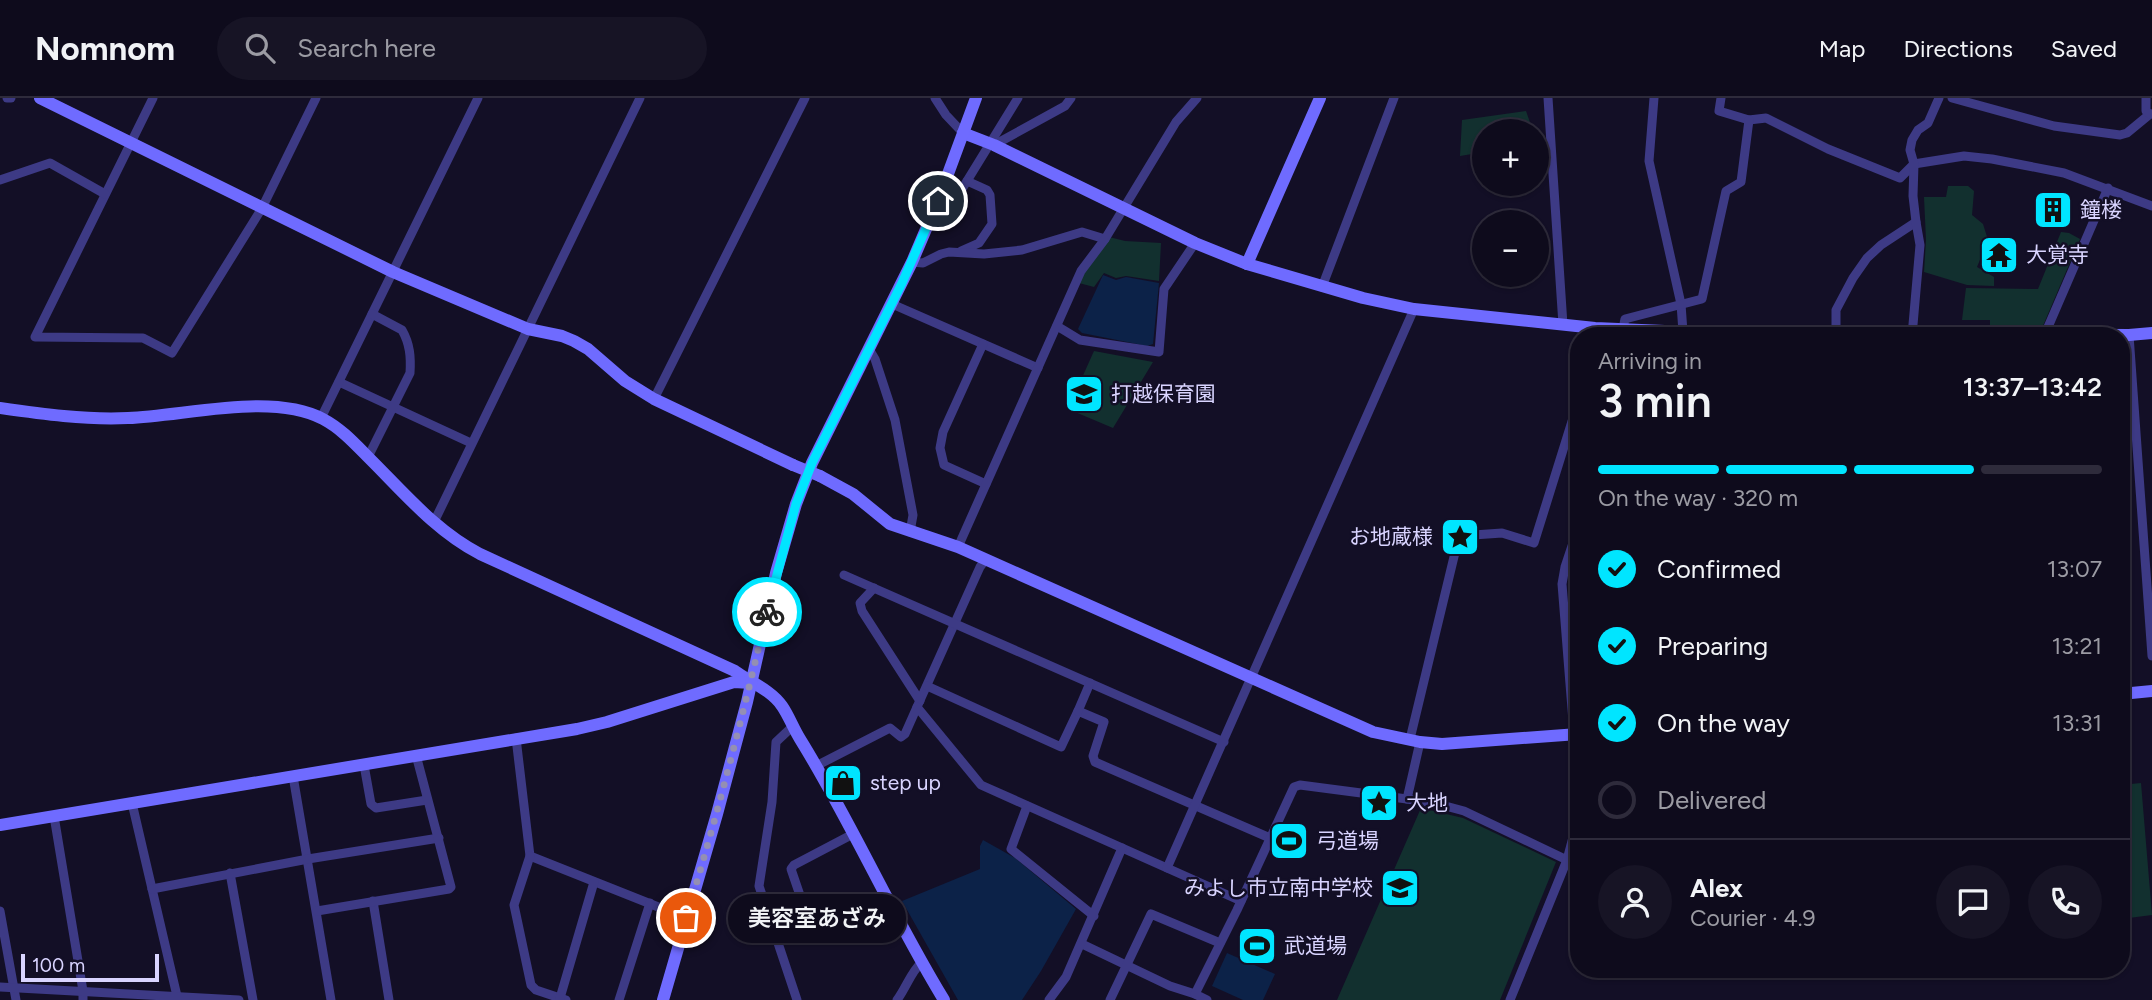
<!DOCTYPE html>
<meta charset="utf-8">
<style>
body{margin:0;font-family:Figtree,"Noto Sans JP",sans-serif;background:#171425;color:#f1f3f6;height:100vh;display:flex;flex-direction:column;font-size:26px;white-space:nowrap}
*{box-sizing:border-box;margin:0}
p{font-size:23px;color:#9b9ba3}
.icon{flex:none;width:38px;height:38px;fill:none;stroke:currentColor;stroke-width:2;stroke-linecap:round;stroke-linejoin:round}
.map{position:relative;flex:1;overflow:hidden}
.panel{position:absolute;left:1570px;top:229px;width:560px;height:651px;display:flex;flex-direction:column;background:#0e0b1c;border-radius:28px;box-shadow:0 2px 5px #0004,0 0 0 2px #2e2b3b}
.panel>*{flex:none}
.controls{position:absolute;left:1472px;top:21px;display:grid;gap:14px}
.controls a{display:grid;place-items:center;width:77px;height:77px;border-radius:50%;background:#0e0b1c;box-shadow:0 2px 5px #0004,0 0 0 2px #2e2b3b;font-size:35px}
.scale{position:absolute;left:21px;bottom:18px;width:138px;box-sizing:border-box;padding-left:7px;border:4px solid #d9d4ff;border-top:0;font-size:19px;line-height:24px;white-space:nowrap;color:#d9d4ff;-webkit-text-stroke:5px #130f26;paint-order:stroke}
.pin{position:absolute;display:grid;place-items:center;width:60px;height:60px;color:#fff;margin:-30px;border:4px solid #fff;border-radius:50%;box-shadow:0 2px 7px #0007}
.courier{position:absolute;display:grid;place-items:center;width:70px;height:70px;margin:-35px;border:5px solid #00e5ff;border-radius:50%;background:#fff;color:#222;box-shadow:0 2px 9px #0007}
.bubble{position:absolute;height:49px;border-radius:24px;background:#0e0b1c;box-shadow:0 2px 5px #0004,0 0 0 2px #2e2b3b;font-size:23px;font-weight:600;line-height:49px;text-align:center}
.summary em{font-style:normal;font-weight:600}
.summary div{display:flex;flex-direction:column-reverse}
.summary{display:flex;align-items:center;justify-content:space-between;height:119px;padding:0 28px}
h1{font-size:46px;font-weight:600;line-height:52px}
.bar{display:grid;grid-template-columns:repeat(4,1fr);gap:10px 7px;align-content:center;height:84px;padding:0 28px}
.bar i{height:9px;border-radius:5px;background:#2e2b3b}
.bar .selected{background:#00e5ff}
.bar p{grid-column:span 4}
.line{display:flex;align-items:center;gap:18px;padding:0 28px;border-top:2px solid #2e2b3b}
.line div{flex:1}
.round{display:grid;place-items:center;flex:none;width:74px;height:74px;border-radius:37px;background:#171425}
ol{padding:0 28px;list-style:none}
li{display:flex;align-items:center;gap:21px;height:77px}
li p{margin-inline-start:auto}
li .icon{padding:7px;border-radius:50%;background:#00e5ff;color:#111;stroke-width:4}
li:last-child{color:#9b9ba3}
li i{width:38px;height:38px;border:4px solid #2e2b3b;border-radius:50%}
header{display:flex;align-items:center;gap:42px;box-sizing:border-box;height:98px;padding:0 35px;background:#0e0b1c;border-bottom:2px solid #2e2b3b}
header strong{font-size:33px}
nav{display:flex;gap:38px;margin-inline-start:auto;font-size:24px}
.search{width:490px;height:63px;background:#171425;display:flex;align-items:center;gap:18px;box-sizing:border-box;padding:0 24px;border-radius:38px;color:#9b9ba3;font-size:26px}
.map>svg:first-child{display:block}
.green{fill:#12302f}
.water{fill:#0c2248}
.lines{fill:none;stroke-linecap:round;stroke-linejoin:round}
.street{stroke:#3d3a85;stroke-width:9}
.secondary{stroke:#6f6bff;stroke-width:12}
.secondary-bridge{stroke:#6f6bff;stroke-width:12}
.done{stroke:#948fb3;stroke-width:7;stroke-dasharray:0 12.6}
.route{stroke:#00e5ff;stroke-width:9}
.labels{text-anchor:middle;stroke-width:5;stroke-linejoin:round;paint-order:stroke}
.poi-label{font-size:21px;fill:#d9d4ff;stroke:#130f26;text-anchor:start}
</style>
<header>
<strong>Nomnom</strong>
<div class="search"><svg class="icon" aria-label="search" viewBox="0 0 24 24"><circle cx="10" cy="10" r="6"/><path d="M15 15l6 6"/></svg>Search here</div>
<nav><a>Map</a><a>Directions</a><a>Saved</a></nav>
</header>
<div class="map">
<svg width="2152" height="902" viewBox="0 0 2152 902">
<rect width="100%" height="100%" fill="#130f26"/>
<g class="green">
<polygon points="1526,13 1533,33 1484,33 1484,54 1460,58 1462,22"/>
<polygon points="1948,88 1968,88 1974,93 1972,117 1983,126 1988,142 1977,169 1994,179 1994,188 1967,187 1924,174 1926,142 1924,99 1946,99"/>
<polygon points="2061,134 2069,135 2080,141 2042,230 1990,228 1990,222 1962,222 1966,190 2038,191"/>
<polygon points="1109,139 1125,143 1161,145 1159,183 1126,178 1116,180 1104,175 1094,189 1079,185 1083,174"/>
<polygon points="1094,253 1153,264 1113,330 1068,311"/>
<polygon points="2141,685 2152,817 2121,821 2121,687"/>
<polygon points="1421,710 1463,720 1556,764 1500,902 1337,902"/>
</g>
<g class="water">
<polygon points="1103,177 1116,182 1126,179 1159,185 1153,246 1147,248 1082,235 1078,231"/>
<polygon points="983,742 1015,760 1076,811 1041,873 1022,902 958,902 902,803 980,771 980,748"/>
<polygon points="1227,855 1275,876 1263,902 1243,902 1212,888"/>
</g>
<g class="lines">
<g class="street">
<polyline points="7,0 11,0"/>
<polyline points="153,0 35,239 143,240 172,255 262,110 316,0"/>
<polyline points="935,0 946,17 963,35"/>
<polyline points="1548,0 1563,227"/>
<polyline points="1654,0 1649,63 1681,206 1683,234"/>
<polyline points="1721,0 1719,13 1749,22 1766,20 1828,51 1900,80 1914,66 1964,58 1992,61 2064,75 2152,108"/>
<polyline points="1952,0 2054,28 2120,37 2127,35 2150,16 2152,16"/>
<polyline points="2146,0 2146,13 2150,16"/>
<polyline points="994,47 1065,8 1071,0"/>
<polyline points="0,82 50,65 105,96"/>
<polyline points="937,106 951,109 1018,0"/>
<polyline points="961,153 979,145 992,126 990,97 987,92 967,83"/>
<polyline points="912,164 923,165 941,156 949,154 984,156 1022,152 1082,134 1105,141"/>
<polyline points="1322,189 1394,0"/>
<polyline points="892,206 1038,270"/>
<polyline points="1057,228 1080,242 1159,254 1164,191 1195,145"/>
<polyline points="1623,231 1625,221 1702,201 1726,93 1741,84 1749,22"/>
<polyline points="2045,236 2108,90"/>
<polyline points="2129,237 2152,558"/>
<polyline points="1836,238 1836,212 1853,180 1867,160 1881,147 1916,124"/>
<polyline points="1912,238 1920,147 1916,124 1913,98 1914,66 1910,52 1912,42 1918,32 1928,25 1939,0"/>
<polyline points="983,246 943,334 940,350 944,367 986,386"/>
<polyline points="869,251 875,261 895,322 913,417 910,434"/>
<polyline points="339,284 471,345"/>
<polyline points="654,301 805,0"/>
<polyline points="321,320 478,0"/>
<path d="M368,359L410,275C411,259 410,246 402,232L372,216"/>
<polyline points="434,424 640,0"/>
<polyline points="958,449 1081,173 1105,141 1176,24 1197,0"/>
<polyline points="986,461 980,469 917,609 981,687 1241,803"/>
<polyline points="844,477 1224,644"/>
<polyline points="874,490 860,505 862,513 920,603"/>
<polyline points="927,588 1061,649 1078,613 1104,624 1093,658 1095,664 1270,740"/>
<polyline points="1078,613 1090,585"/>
<polyline points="792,629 776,644 772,704 759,788 797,902"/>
<polyline points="516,640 530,758 686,820"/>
<polyline points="1410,641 1459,438 1502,435 1534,445 1578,304"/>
<polyline points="364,667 371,706 376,710 427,702"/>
<polyline points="816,668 890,630 901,639 905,636 917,609"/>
<polyline points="293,678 331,902"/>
<polyline points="1407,701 1420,644"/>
<polyline points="132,705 177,898"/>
<polyline points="1027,708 1011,751 1094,818"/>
<polyline points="54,718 83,893 83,902"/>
<polyline points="530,758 514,807 531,887 536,892 566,902"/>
<polyline points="1167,770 1414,211"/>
<polyline points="230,775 253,902"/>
<polyline points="152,791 308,761 439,740"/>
<polyline points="373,803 389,902"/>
<polyline points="0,813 16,902"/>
<polyline points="317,813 449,791 451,789 416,657"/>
<polyline points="771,822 804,809 791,771 794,767 853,736"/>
<polyline points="1082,846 1170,888 1195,896"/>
<polyline points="0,889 239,902"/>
<polyline points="560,900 594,784"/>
<polyline points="619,902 650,805"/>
<path d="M897,902C906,890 911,874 921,865"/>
<polyline points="1049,902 1066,879 1122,750"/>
<polyline points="1110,902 1151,816 1220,845"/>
<polyline points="1207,902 1195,896 1237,812 1294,689 1300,687 1407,701 1438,706 1464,713 1567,762"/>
<polyline points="1510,902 1567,762 1576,728 1574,636 1562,486 1565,469 1578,430"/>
</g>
<g class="secondary">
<polyline points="40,0 393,174 528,231 562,238 574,243 588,251 625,283 654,301 793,367"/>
<polyline points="963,35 994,47 1195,145 1247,166 1363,200 1414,211 1595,230 1711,235 2129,237 2152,235"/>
<polyline points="1247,166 1320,0"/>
<path d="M0,310C42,316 85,322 128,320C185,318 272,294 323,321C342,331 356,347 371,362C405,396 437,434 480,456L735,573C750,584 771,592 782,608C789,618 793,630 800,641C852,725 892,817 944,902"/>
<polyline points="820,378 853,396 890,426 958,449 1373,634 1420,644 1442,646 1578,636"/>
<polyline points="2121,596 2152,593"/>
<polyline points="0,727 577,631 607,624 734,584 751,585"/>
<polyline points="663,902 717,716 747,604 776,475 796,406 812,365 912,164 938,103 976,0"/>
</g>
<polyline class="secondary-bridge" points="793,367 820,378"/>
</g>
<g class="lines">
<path class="done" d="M686,820C717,719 743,617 767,514"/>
<polyline class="route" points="767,514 796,406 812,365 902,185 938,103"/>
</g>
<defs>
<g id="building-square" transform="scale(2.0125)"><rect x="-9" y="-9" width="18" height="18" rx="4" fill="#00e5ff" stroke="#130f26"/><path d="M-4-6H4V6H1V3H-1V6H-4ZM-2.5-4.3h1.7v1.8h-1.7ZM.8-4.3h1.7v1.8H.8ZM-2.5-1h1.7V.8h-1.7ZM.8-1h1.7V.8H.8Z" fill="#111"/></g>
<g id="temple-square" transform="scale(2.0125)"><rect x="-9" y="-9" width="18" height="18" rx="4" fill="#00e5ff" stroke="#130f26"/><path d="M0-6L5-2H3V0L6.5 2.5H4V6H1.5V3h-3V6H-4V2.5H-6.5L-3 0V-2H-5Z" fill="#111"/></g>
<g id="school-square" transform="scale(2.0125)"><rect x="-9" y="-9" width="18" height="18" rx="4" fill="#00e5ff" stroke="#130f26"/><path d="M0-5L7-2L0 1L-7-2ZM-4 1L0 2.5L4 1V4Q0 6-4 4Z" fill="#111"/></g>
<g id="sight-square" transform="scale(2.0125)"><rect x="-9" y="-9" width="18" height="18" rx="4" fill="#00e5ff" stroke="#130f26"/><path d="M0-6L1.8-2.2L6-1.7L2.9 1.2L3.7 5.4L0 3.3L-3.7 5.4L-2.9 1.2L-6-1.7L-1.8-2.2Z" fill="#111"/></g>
<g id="shop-square" transform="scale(2.0125)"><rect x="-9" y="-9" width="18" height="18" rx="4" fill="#00e5ff" stroke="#130f26"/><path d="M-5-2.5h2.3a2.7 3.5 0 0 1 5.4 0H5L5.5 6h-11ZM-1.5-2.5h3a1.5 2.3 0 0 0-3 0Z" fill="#111"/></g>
<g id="stadium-square" transform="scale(2.0125)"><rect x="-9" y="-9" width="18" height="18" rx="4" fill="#00e5ff" stroke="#130f26"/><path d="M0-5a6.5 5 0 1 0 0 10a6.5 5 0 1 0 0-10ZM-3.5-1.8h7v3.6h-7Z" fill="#111"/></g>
</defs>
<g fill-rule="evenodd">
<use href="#building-square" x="2053" y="112"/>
<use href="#temple-square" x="1999" y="157"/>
<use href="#school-square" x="1084" y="296"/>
<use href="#sight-square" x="1460" y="439"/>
<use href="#shop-square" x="843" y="685"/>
<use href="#sight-square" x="1379" y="705"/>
<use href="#stadium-square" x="1289" y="743"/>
<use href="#school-square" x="1400" y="790"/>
<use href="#stadium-square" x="1257" y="848"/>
</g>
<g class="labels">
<g class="poi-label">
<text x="2080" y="119">鐘楼</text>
<text x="2026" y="164">大覚寺</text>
<text x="1111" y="303">打越保育園</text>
<text x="1433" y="446" text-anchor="end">お地蔵様</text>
<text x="870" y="692">step up</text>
<text x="1406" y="712">大地</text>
<text x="1316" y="750">弓道場</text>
<text x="1373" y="797" text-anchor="end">みよし市立南中学校</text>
<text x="1284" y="855">武道場</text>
</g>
</g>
</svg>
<div class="controls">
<a>+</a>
<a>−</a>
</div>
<div class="scale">100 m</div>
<div class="pin" style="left:686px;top:820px;background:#ea580c"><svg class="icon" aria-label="bag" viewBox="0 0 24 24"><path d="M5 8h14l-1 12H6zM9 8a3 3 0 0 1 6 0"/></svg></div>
<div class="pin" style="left:938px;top:103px;background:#1f2937"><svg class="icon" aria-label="home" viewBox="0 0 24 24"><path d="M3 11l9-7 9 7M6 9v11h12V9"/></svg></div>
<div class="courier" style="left:767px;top:514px"><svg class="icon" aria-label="bike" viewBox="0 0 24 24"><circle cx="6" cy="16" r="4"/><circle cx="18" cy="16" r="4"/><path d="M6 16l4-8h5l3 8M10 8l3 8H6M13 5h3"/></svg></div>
<div class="bubble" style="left:728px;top:796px;width:178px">美容室あざみ</div>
<section class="panel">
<div class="summary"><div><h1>3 min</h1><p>Arriving in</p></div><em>13:37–13:42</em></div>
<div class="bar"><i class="selected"></i><i class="selected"></i><i class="selected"></i><i></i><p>On the way · 320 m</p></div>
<ol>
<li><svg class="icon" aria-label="check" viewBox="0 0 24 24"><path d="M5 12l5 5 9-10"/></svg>Confirmed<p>13:07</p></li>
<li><svg class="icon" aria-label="check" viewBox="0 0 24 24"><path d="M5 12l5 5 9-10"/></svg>Preparing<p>13:21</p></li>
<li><svg class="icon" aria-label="check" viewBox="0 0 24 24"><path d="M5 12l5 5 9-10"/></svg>On the way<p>13:31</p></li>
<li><i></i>Delivered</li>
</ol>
<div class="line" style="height:126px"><a class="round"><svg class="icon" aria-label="person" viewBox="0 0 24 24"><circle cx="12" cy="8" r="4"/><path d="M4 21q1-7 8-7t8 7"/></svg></a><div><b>Alex</b><p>Courier · 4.9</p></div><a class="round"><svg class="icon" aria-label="chat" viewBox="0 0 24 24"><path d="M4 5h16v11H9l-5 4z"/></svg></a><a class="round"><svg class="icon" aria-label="phone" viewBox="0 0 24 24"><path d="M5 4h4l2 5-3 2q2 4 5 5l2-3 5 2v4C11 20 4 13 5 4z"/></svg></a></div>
</section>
</div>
